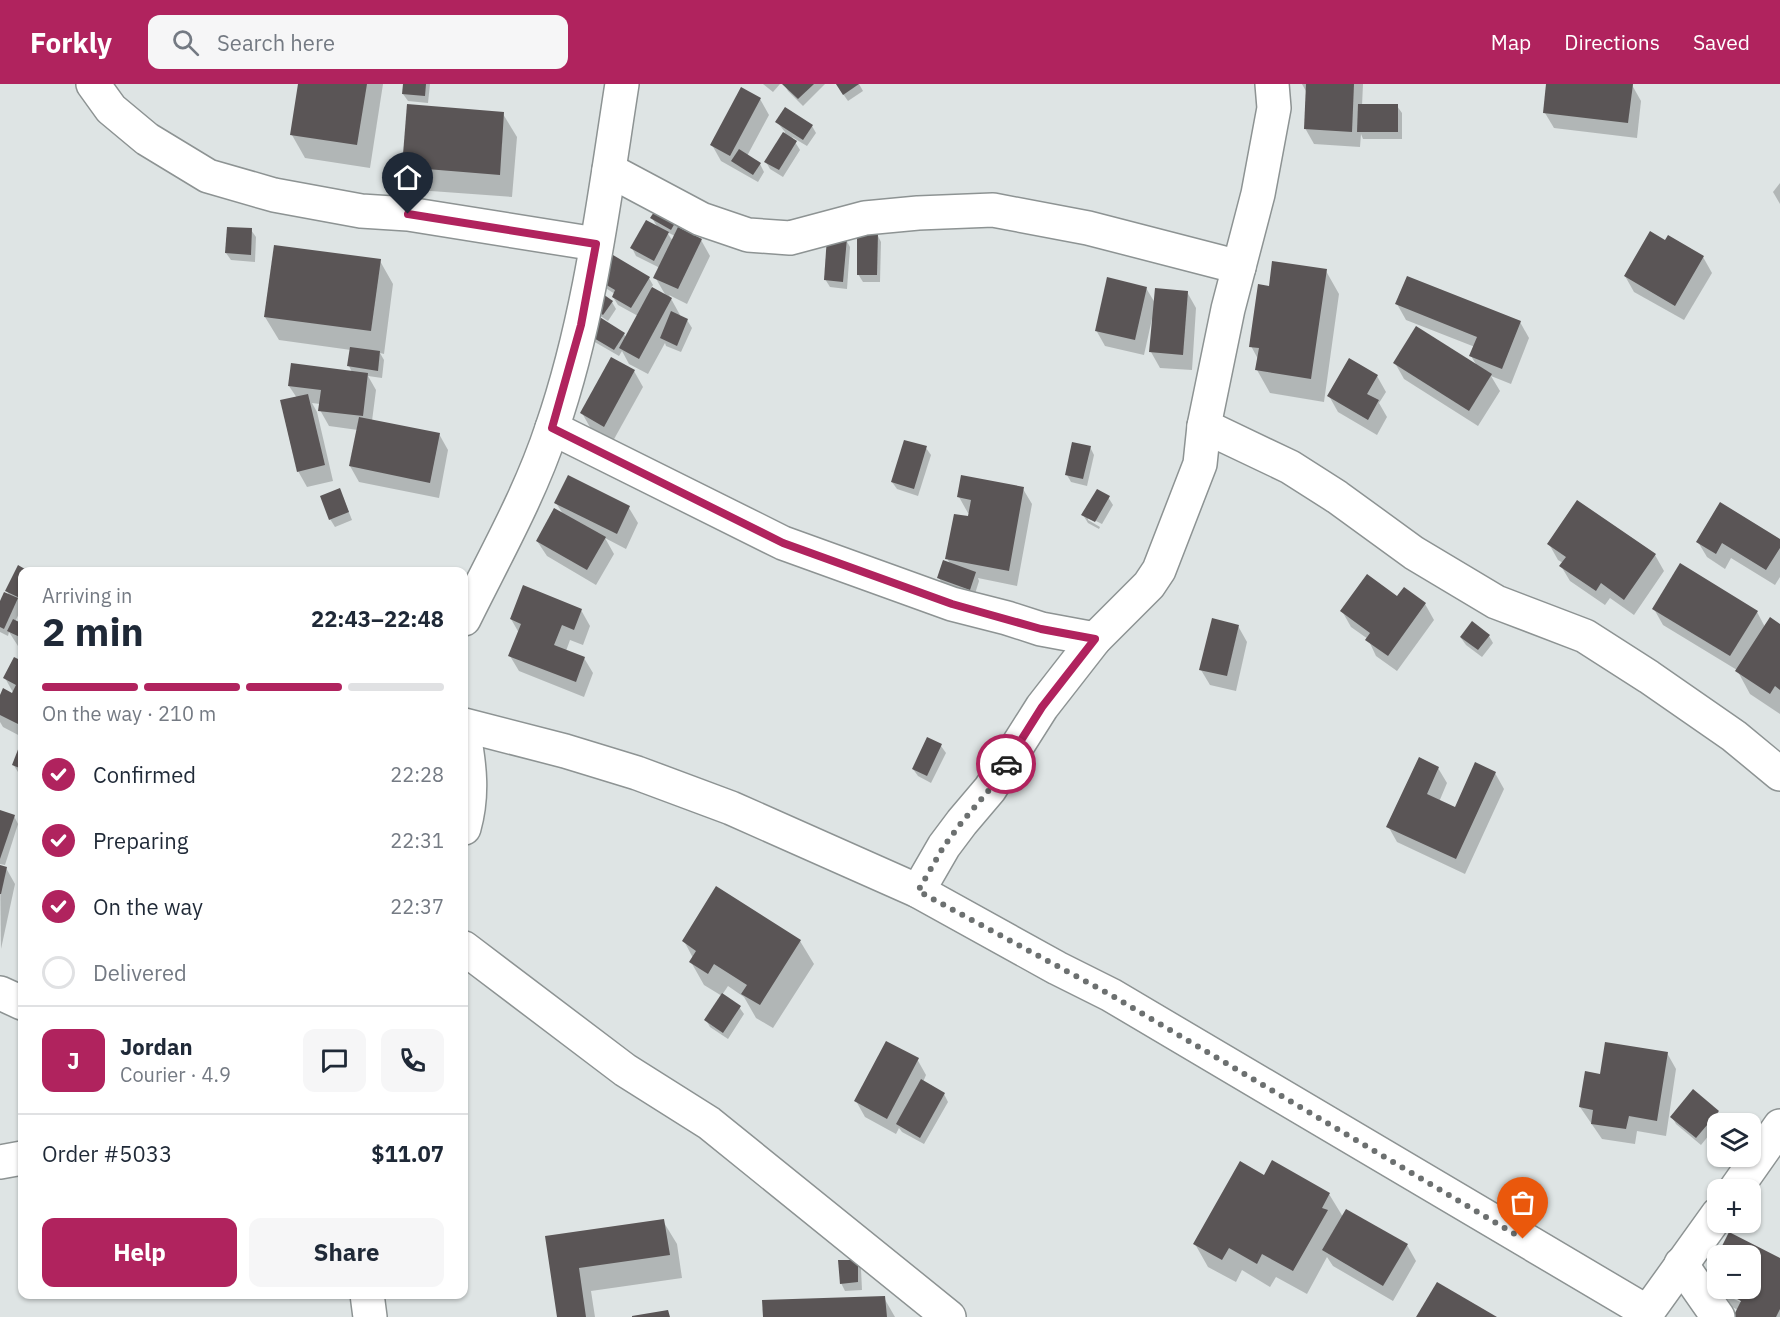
<!DOCTYPE html>
<meta charset="utf-8">
<style>
body{margin:0;font-family:"IBM Plex Sans",sans-serif;background:#f6f6f7;color:#1f2937;height:100vh;display:flex;flex-direction:column;font-size:22px;white-space:nowrap}
*{box-sizing:border-box;margin:0}
p{font-size:20px;color:#747a83}
.icon{flex:none;width:33px;height:33px;fill:none;stroke:currentColor;stroke-width:2;stroke-linecap:round;stroke-linejoin:round}
.map{position:relative;flex:1;overflow:hidden}
.drawer{position:absolute;left:18px;top:483px;width:450px;height:732px;display:flex;flex-direction:column;background:#fff;border-radius:12px;box-shadow:0 2px 4px #0004}
.drawer>*{flex:none}
.buttons{position:absolute;left:1707px;top:1029px;display:grid;gap:12px}
.buttons a{display:grid;place-items:center;width:54px;height:54px;border-radius:12px;background:#fff;box-shadow:0 2px 4px #0004;font-size:30px}
.pin{position:absolute;display:grid;place-items:center;width:51px;height:51px;color:#fff;margin:-62px -26px;border-radius:50% 50% 50% 0;rotate:-45deg;box-shadow:0 0 6px #0007}
.pin .icon{rotate:45deg}
.courier{position:absolute;display:grid;place-items:center;width:60px;height:60px;margin:-30px;border:4px solid #b0235e;border-radius:50%;background:#fff;color:#222;box-shadow:0 2px 8px #0007}
.overview em{font-style:normal;font-weight:700}
.overview div{display:flex;flex-direction:column-reverse}
.overview{display:flex;align-items:center;justify-content:space-between;height:102px;padding:0 24px}
h1{font-size:39px;font-weight:700;line-height:45px}
.bar{display:grid;grid-template-columns:repeat(4,1fr);gap:9px 6px;align-content:center;height:72px;padding:0 24px}
.bar i{height:8px;border-radius:4px;background:#e0e1e3}
.bar .active{background:#b0235e}
.bar p{grid-column:span 4}
.line{display:flex;align-items:center;gap:15px;padding:0 24px;border-top:2px solid #e0e1e3}
.line div{flex:1}
.round{display:grid;place-items:center;flex:none;width:63px;height:63px;border-radius:12px;background:#f6f6f7}
ol{padding:0 24px;list-style:none}
li{display:flex;align-items:center;gap:18px;height:66px}
li p{margin-inline-start:auto}
li .icon{padding:6px;border-radius:50%;background:#b0235e;color:#fff;stroke-width:4}
li:last-child{color:#747a83}
li i{width:33px;height:33px;border:3px solid #e0e1e3;border-radius:50%}
.primary-button{display:flex;gap:12px;margin-top:auto;padding:12px 24px}
.primary-button a{flex:1;height:69px;border-radius:12px;background:#b0235e;color:#fff;font-size:24px;font-weight:700;line-height:69px;text-align:center}
.primary-button a+a{background:#f6f6f7;color:#1f2937}
header{display:flex;align-items:center;gap:36px;box-sizing:border-box;height:84px;padding:0 30px;background:#b0235e;color:#fff}
header strong{font-size:28px}
nav{display:flex;gap:33px;margin-inline-start:auto;font-size:21px}
.search{width:420px;height:54px;background:#f6f6f7;display:flex;align-items:center;gap:15px;box-sizing:border-box;padding:0 21px;border-radius:12px;color:#747a83;font-size:22px}
.map>svg:first-child{display:block}
.shadow{fill:#0003;fill-rule:evenodd}
.building{fill:#5a5556}
.lines{fill:none;stroke-linecap:round;stroke-linejoin:round}
.street-casing{stroke:#8d9393;stroke-width:36}
.street{stroke:#fff;stroke-width:33}
.done{stroke:#6c7070;stroke-width:6;stroke-dasharray:0 10.8}
.route{stroke:#b0235e;stroke-width:8}
</style>
<header>
<strong>Forkly</strong>
<div class="search"><svg class="icon" aria-label="search" viewBox="0 0 24 24"><circle cx="10" cy="10" r="6"/><path d="M15 15l6 6"/></svg>Search here</div>
<nav><a>Map</a><a>Directions</a><a>Saved</a></nav>
</header>
<div class="map">
<svg width="1780" height="1233" viewBox="0 0 1780 1233">
<rect width="100%" height="100%" fill="#dee4e4"/>
<g class="shadow">
<polygon points="300,0 383,0 370,84 305,74 292,51"/>
<polygon points="404,0 430,0 428,19 408,17 403,10"/>
<polygon points="763,0 780,0 773,8"/>
<polygon points="784,0 825,0 803,22 788,7"/>
<polygon points="836,0 859,0 863,7 848,17"/>
<polygon points="1302,0 1363,0 1362,22 1397,22 1402,29 1402,55 1363,55 1361,50 1360,63 1314,60 1305,44 1307,9"/>
<polygon points="1548,0 1632,1 1641,17 1637,54 1554,44 1545,29"/>
<polygon points="760,15 769,31 747,72 760,80 764,88 758,98 721,77 712,61"/>
<polygon points="503,30 517,53 512,113 417,106 404,83"/>
<polygon points="777,38 812,42 816,49 807,62 792,53 800,66 783,93 770,85 766,78 785,48"/>
<polygon points="1780,99 1780,120 1773,108"/>
<path d="M652,134L683,139L680,146L701,156L710,172L687,220L669,211L680,231L679,232L687,236L692,244L681,268L666,262L665,259L648,290L629,280L622,267L619,272L593,257L589,250H624L626,254L638,232L618,221L613,213L615,210L604,203L600,196L649,194L653,201L651,204L666,212L655,193L660,184L636,172L632,164L658,144ZM667,148L675,152L673,157L670,153Z"/>
<polygon points="251,146 256,153 255,178 231,176 226,169"/>
<polygon points="877,150 881,158 880,198 863,198 858,190"/>
<polygon points="846,156 850,163 847,205 830,203 825,195"/>
<polygon points="1703,173 1712,189 1684,236 1634,208 1625,192"/>
<polygon points="380,177 393,200 384,270 380,269 384,276 382,294 368,292 376,306 372,337 439,350 448,366 439,414 359,398 350,382 358,346 329,342 320,326 320,320 312,319 317,328 333,397 307,403 298,387 297,314 289,302 352,288 349,282 351,266 279,256 265,233"/>
<polygon points="1326,187 1339,210 1324,318 1270,309 1257,286 1258,275 1251,262 1270,203"/>
<polygon points="1146,204 1155,219 1187,208 1196,224 1192,286 1160,284 1151,268 1154,235 1152,235 1144,271 1105,262 1096,246"/>
<polygon points="612,218 616,225 608,237 593,227"/>
<polygon points="1397,220 1520,238 1529,254 1511,300 1491,292 1500,307 1478,342 1404,295 1395,279 1477,282 1471,272 1475,263 1406,236"/>
<polygon points="634,287 643,303 613,357 591,345 582,329"/>
<polygon points="1377,292 1386,308 1379,319 1387,333 1377,351 1338,328 1329,312"/>
<polygon points="1090,363 1094,371 1087,402 1071,398 1067,391"/>
<polygon points="926,364 931,371 918,412 897,405 892,398"/>
<polygon points="1023,405 1032,420 1017,502 978,494 979,497 974,513 943,501 939,494 950,480 947,474 970,429 968,429 959,413"/>
<polygon points="343,413 352,436 335,443 330,435"/>
<polygon points="1108,413 1113,421 1102,440 1088,433 1088,436 1100,443 1099,445 1088,439 1083,431"/>
<polygon points="556,419 629,424 638,439 626,465 605,454 614,470 596,501 547,472 537,457 563,430"/>
<polygon points="1780,457 1780,493 1775,501 1731,474 1725,485 1707,473 1698,458"/>
<polygon points="1549,460 1655,471 1664,487 1634,531 1610,514 1605,521 1570,497 1561,482 1563,479 1558,476"/>
<polygon points="18,483 22,488 22,525 21,525 15,538 21,541 22,539 22,565 18,562 9,548 8,552 0,548 0,521 10,513 7,507"/>
<polygon points="1404,505 1425,520 1434,536 1397,587 1376,572 1368,555 1351,543 1342,527 1397,514"/>
<polygon points="1654,525 1757,528 1765,543 1780,542 1780,630 1750,610 1737,586 1663,541"/>
<polygon points="581,526 590,542 583,561 570,556 566,567 584,574 593,589 584,613 519,587 510,572 519,549 511,535"/>
<polygon points="1238,542 1247,558 1236,607 1210,601 1201,586"/>
<polygon points="1489,552 1493,559 1482,573 1466,561 1461,554"/>
<polygon points="15,575 22,579 22,653 3,643 0,638 0,614 15,612 5,594"/>
<polygon points="927,655 941,662 946,669 931,699 918,692 913,685"/>
<polygon points="20,664 22,665 22,690 18,688 13,680"/>
<polygon points="1438,684 1447,699 1439,718 1455,725 1495,689 1504,705 1465,790 1397,758 1388,742"/>
<polygon points="0,727 14,732 18,740 5,781 0,780"/>
<polygon points="0,783 6,784 15,800 1,865"/>
<polygon points="684,857 800,857 814,880 773,944 756,934 744,913 728,902 722,911 739,923 744,930 728,955 710,943 706,936 722,912 704,901 691,878 693,874"/>
<polygon points="1667,969 1676,985 1666,1052 1637,1047 1635,1060 1602,1055 1580,1023 1601,991"/>
<polygon points="917,975 926,991 923,998 944,1010 948,1018 924,1060 902,1048 899,1044 896,1050 865,1033 856,1017"/>
<polygon points="1718,1028 1722,1035 1701,1061 1676,1040 1672,1033"/>
<polygon points="1265,1093 1329,1110 1343,1133 1407,1161 1416,1177 1393,1217 1333,1182 1327,1173 1307,1210 1276,1193 1270,1203 1242,1186 1236,1198 1208,1183 1195,1160"/>
<polygon points="663,1137 677,1160 682,1194 591,1207 595,1233 559,1233 547,1153"/>
<path d="M1730,1150L1780,1176V1233H1735L1738,1226L1732,1223L1723,1207L1750,1204V1172ZM1734,1212L1747,1221L1734,1215Z"/>
<polygon points="857,1177 861,1185 862,1206 845,1207 841,1199"/>
<polygon points="425,1210 443,1210 427,1213"/>
<polygon points="884,1214 895,1233 765,1233"/>
</g>
<g class="building">
<polygon points="298,0 367,0 357,61 290,51"/>
<polygon points="403,0 426,0 425,12 402,10"/>
<polygon points="782,0 814,0 798,15"/>
<polygon points="836,0 859,0 843,11"/>
<polygon points="1306,0 1354,0 1352,48 1304,45"/>
<polygon points="1546,0 1633,0 1628,39 1543,29"/>
<polygon points="741,3 761,14 730,72 710,61"/>
<polygon points="407,20 504,28 500,91 402,83"/>
<polygon points="1358,20 1398,20 1398,48 1357,48"/>
<polygon points="785,23 813,41 803,56 775,38"/>
<polygon points="783,48 797,57 779,86 764,78"/>
<polygon points="739,65 761,79 753,91 731,77"/>
<polygon points="660,119 680,130 671,146 650,134"/>
<polygon points="646,136 669,148 654,177 630,164"/>
<polygon points="227,143 252,144 251,171 225,169"/>
<polygon points="678,143 702,155 678,205 653,194"/>
<polygon points="1650,147 1665,156 1668,151 1704,172 1675,222 1624,192"/>
<polygon points="857,149 878,149 877,191 857,191"/>
<polygon points="827,153 847,154 843,198 824,196"/>
<polygon points="274,161 381,175 371,247 264,233"/>
<polygon points="613,171 650,193 631,224 612,213 615,206 598,196"/>
<polygon points="1272,177 1327,185 1311,295 1255,286 1259,264 1249,263 1258,200 1269,202"/>
<polygon points="1407,192 1521,237 1502,285 1469,272 1477,253 1395,220"/>
<polygon points="1107,193 1147,203 1135,256 1095,247"/>
<polygon points="652,203 672,214 639,275 619,264"/>
<polygon points="1155,204 1188,207 1183,271 1149,268"/>
<polygon points="597,206 613,217 603,231 587,219"/>
<polygon points="671,227 688,235 677,262 660,254"/>
<polygon points="598,232 625,249 614,266 587,250"/>
<polygon points="1416,242 1492,290 1469,327 1393,279"/>
<polygon points="350,263 380,267 378,287 347,282"/>
<polygon points="611,273 635,286 604,343 580,329"/>
<polygon points="1349,274 1378,291 1367,310 1379,316 1368,336 1327,312"/>
<polygon points="291,279 368,289 363,332 318,327 321,306 288,302"/>
<polygon points="308,310 325,381 297,388 280,316"/>
<polygon points="359,333 440,349 430,399 349,382"/>
<polygon points="904,356 927,362 914,405 891,398"/>
<polygon points="1072,358 1091,362 1083,395 1065,391"/>
<polygon points="568,391 630,422 617,450 554,419"/>
<polygon points="961,391 1024,403 1009,487 945,475 954,430 968,432 971,416 957,413"/>
<polygon points="340,404 349,428 329,436 320,412"/>
<polygon points="1097,405 1110,412 1095,438 1081,431"/>
<polygon points="1577,416 1656,470 1624,516 1601,499 1596,507 1559,482 1566,473 1547,460"/>
<polygon points="1720,418 1780,455 1780,464 1766,486 1722,459 1716,470 1696,458"/>
<polygon points="554,424 606,453 587,486 536,457"/>
<polygon points="943,476 976,488 970,506 937,494"/>
<polygon points="1680,479 1758,527 1730,572 1652,525"/>
<polygon points="18,481 30,488 22,488 22,515 5,507"/>
<polygon points="1367,490 1397,512 1404,503 1426,519 1388,572 1365,556 1370,549 1340,527"/>
<polygon points="523,501 582,525 574,546 562,541 554,561 585,573 576,598 508,572 521,540 510,535"/>
<polygon points="4,508 18,514 4,545 0,543 0,517"/>
<polygon points="1770,533 1780,540 1780,606 1775,602 1770,610 1735,587"/>
<polygon points="1212,534 1239,541 1227,592 1199,586"/>
<polygon points="13,535 21,539 22,535 22,554 7,547"/>
<polygon points="1472,537 1490,551 1478,566 1460,553"/>
<polygon points="14,573 22,577 22,642 0,631 0,611 3,604 12,609 16,601 3,594"/>
<polygon points="927,653 942,660 927,692 912,685"/>
<polygon points="19,663 22,664 22,685 12,681"/>
<polygon points="1419,673 1439,683 1427,710 1455,723 1475,678 1496,688 1456,775 1386,743"/>
<polygon points="0,726 15,731 0,775"/>
<polygon points="0,781 7,783 1,810 0,810"/>
<polygon points="716,802 801,856 760,921 741,910 747,901 714,880 708,890 689,878 696,867 682,857"/>
<polygon points="722,909 741,922 723,949 704,936"/>
<polygon points="886,957 919,974 887,1035 854,1017"/>
<polygon points="1605,958 1668,968 1657,1037 1629,1032 1626,1045 1591,1040 1593,1026 1579,1023 1585,987 1600,990"/>
<polygon points="921,995 945,1009 920,1054 896,1040"/>
<polygon points="1693,1005 1719,1027 1696,1054 1670,1033"/>
<polygon points="1272,1076 1330,1109 1322,1124 1328,1126 1293,1187 1262,1170 1257,1180 1229,1164 1222,1176 1193,1160 1240,1077 1264,1091"/>
<polygon points="1346,1125 1408,1160 1383,1202 1322,1166"/>
<polygon points="664,1135 670,1171 579,1184 586,1233 557,1233 545,1152"/>
<polygon points="1729,1148 1780,1174 1780,1225 1776,1233 1733,1233 1741,1217 1722,1207 1723,1204 1750,1204 1750,1172 1718,1172 1718,1185 1712,1182"/>
<polygon points="838,1176 858,1176 858,1198 840,1200"/>
<polygon points="1437,1198 1497,1233 1416,1233"/>
<polygon points="885,1212 887,1233 763,1233 762,1216"/>
<polygon points="668,1226 670,1233 632,1233 632,1232"/>
</g>
<g class="lines">
<g class="street-casing">
<g id="street">
<polyline points="93,0 111,25 147,55 208,92 274,111 361,127 408,130 596,160"/>
<polyline points="609,86 701,135 748,151 790,154 865,134 918,129 993,126 1088,144 1239,183"/>
<polyline points="1204,342 1290,383 1337,413 1414,469 1496,518 1585,552 1649,593 1734,652 1780,690"/>
<polyline points="552,344 783,459 952,520 1007,534 1041,545 1095,555"/>
<path d="M464,535C495,472 530,411 552,344C590,234 604,115 622,0"/>
<polyline points="464,641 565,667 637,689 731,724 918,807 1057,884 1111,911 1647,1228"/>
<path d="M464,651C470,683 473,712 464,744"/>
<polyline points="918,807 944,762 962,738 990,705 1042,623 1095,555 1149,501 1159,486 1200,380 1204,342 1228,225 1258,110 1274,24 1272,0"/>
<polyline points="464,864 625,986 709,1039 949,1233"/>
<polyline points="0,909 22,919"/>
<polyline points="0,1078 22,1074"/>
<polyline points="1735,1106 1780,1042"/>
<polyline points="1681,1180 1718,1233"/>
<polyline points="367,1210 370,1233"/>
<polyline points="1644,1233 1718,1130"/>
</g>
</g>
<use href="#street" class="street"/>
</g>
<g class="lines">
<polyline class="done" points="1006,680 990,705 962,738 944,762 918,807 1111,911 1523,1155"/>
<polyline class="route" points="408,130 596,160 581,241 552,344 783,459 952,520 1041,545 1095,555 1042,623 1006,680"/>
</g>
</svg>
<div class="buttons">
<a><svg class="icon" aria-label="layers" viewBox="0 0 24 24"><path d="M12 4l9 5-9 5-9-5zM3 14l9 5 9-5"/></svg></a>
<a>+</a>
<a>−</a>
</div>
<div class="pin" style="left:1523px;top:1155px;background:#ea580c"><svg class="icon" aria-label="bag" viewBox="0 0 24 24"><path d="M5 8h14l-1 12H6zM9 8a3 3 0 0 1 6 0"/></svg></div>
<div class="pin" style="left:408px;top:130px;background:#1f2937"><svg class="icon" aria-label="home" viewBox="0 0 24 24"><path d="M3 11l9-7 9 7M6 9v11h12V9"/></svg></div>
<div class="courier" style="left:1006px;top:680px"><svg class="icon" aria-label="car" viewBox="0 0 24 24"><path d="M5 17H2v-5l4-1 3-4h7l3 4 3 1v5h-3M9 17h6M6 11h13"/><circle cx="7" cy="17" r="2"/><circle cx="17" cy="17" r="2"/></svg></div>
<section class="drawer">
<div class="overview"><div><h1>2 min</h1><p>Arriving in</p></div><em>22:43–22:48</em></div>
<div class="bar"><i class="active"></i><i class="active"></i><i class="active"></i><i></i><p>On the way · 210 m</p></div>
<ol>
<li><svg class="icon" aria-label="check" viewBox="0 0 24 24"><path d="M5 12l5 5 9-10"/></svg>Confirmed<p>22:28</p></li>
<li><svg class="icon" aria-label="check" viewBox="0 0 24 24"><path d="M5 12l5 5 9-10"/></svg>Preparing<p>22:31</p></li>
<li><svg class="icon" aria-label="check" viewBox="0 0 24 24"><path d="M5 12l5 5 9-10"/></svg>On the way<p>22:37</p></li>
<li><i></i>Delivered</li>
</ol>
<div class="line" style="height:108px"><b class="round" style="background:#b0235e;color:#fff">J</b><div><b>Jordan</b><p>Courier · 4.9</p></div><a class="round"><svg class="icon" aria-label="chat" viewBox="0 0 24 24"><path d="M4 5h16v11H9l-5 4z"/></svg></a><a class="round"><svg class="icon" aria-label="phone" viewBox="0 0 24 24"><path d="M5 4h4l2 5-3 2q2 4 5 5l2-3 5 2v4C11 20 4 13 5 4z"/></svg></a></div>
<div class="line" style="height:78px"><div>Order #5033</div><b>$11.07</b></div>
<div class="primary-button"><a>Help</a><a>Share</a></div>
</section>
</div>
